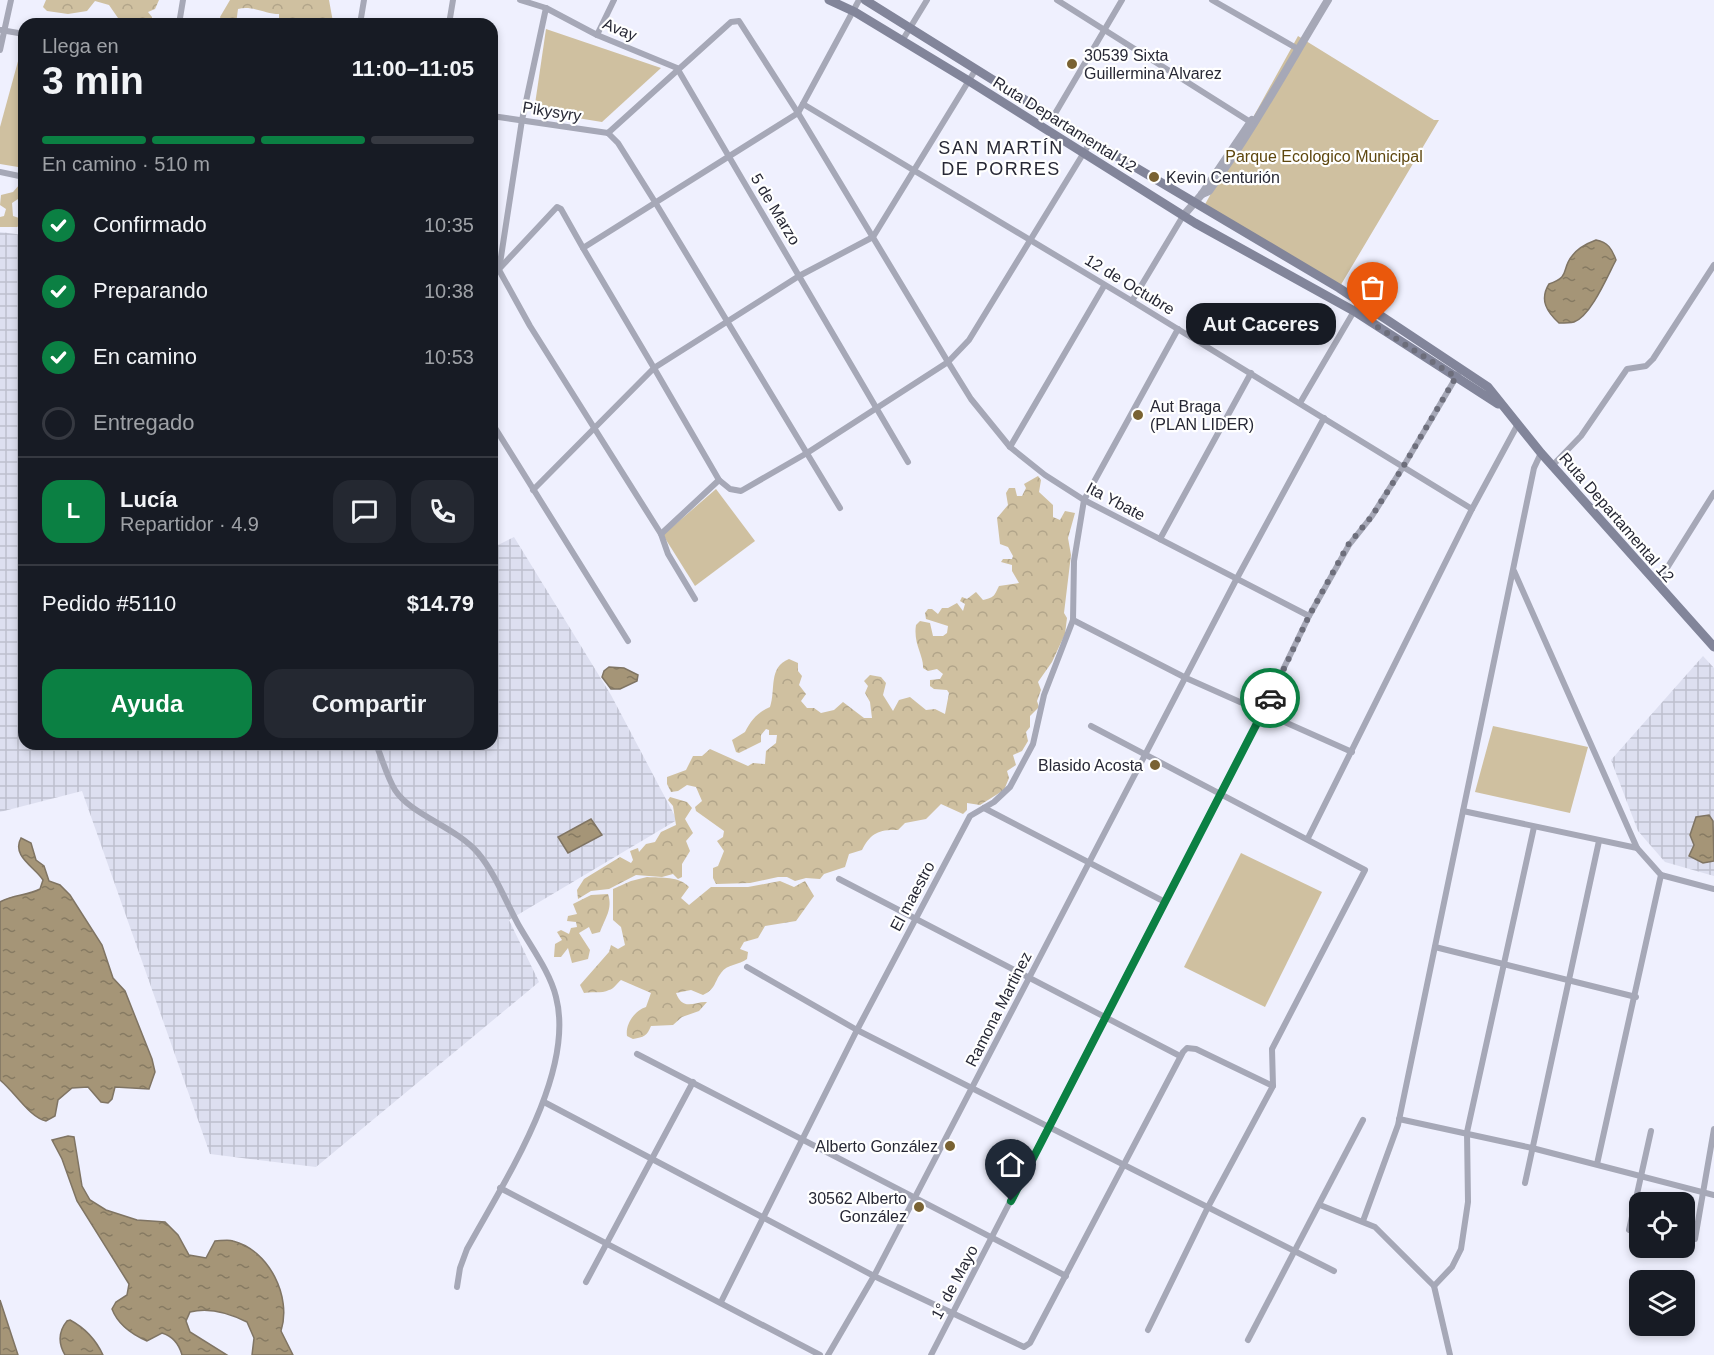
<!DOCTYPE html>
<html lang="es">
<meta charset="utf-8">
<style>
body{margin:0;font-family:Arial,sans-serif;background:#242831;color:#f1f3f6;height:100vh;display:flex;flex-direction:column;font-size:22px;white-space:nowrap}
*{box-sizing:border-box;margin:0}
p{font-size:20px;color:#9ea1a6}
.icon{flex:none;width:33px;height:33px;fill:none;stroke:currentColor;stroke-width:2;stroke-linecap:round;stroke-linejoin:round}
.map{position:relative;flex:1;overflow:hidden}
.details{position:absolute;left:18px;top:18px;width:480px;height:732px;display:flex;flex-direction:column;background:#171b24;border-radius:18px;box-shadow:0 3px 9px #0003}
.details>*{flex:none}
.buttons{position:absolute;left:1629px;top:1192px;display:grid;gap:12px}
.buttons a{display:grid;place-items:center;width:66px;height:66px;border-radius:12px;background:#171b24;box-shadow:0 3px 9px #0003;font-size:30px}
.pin{position:absolute;display:grid;place-items:center;width:51px;height:51px;color:#fff;margin:-62px -26px;border-radius:50% 50% 50% 0;rotate:-45deg;box-shadow:0 0 6px #0007}
.pin .icon{rotate:45deg}
.courier{position:absolute;display:grid;place-items:center;width:60px;height:60px;margin:-30px;border:4px solid #0b8043;border-radius:50%;background:#fff;color:#222;box-shadow:0 2px 8px #0007}
.bubble{position:absolute;height:42px;border-radius:18px;background:#171b24;box-shadow:0 3px 9px #0003;font-size:20px;font-weight:800;line-height:42px;text-align:center}
.headline em{font-style:normal;font-weight:800}
.headline div{display:flex;flex-direction:column-reverse}
.headline{display:flex;align-items:center;justify-content:space-between;height:102px;padding:0 24px}
h1{font-size:39px;font-weight:800;line-height:45px}
.bar{display:grid;grid-template-columns:repeat(4,1fr);gap:9px 6px;align-content:center;height:72px;padding:0 24px}
.bar i{height:8px;border-radius:4px;background:#363941}
.bar .active{background:#0b8043}
.bar p{grid-column:span 4}
.line{display:flex;align-items:center;gap:15px;padding:0 24px;border-top:2px solid #363941}
.line div{flex:1}
.round{display:grid;place-items:center;flex:none;width:63px;height:63px;border-radius:18px;background:#242831}
ol{padding:0 24px;list-style:none}
li{display:flex;align-items:center;gap:18px;height:66px}
li p{margin-inline-start:auto}
li .icon{padding:6px;border-radius:50%;background:#0b8043;color:#fff;stroke-width:4}
li:last-child{color:#9ea1a6}
li i{width:33px;height:33px;border:3px solid #363941;border-radius:50%}
.button{display:flex;gap:12px;margin-top:auto;padding:12px 24px}
.button a{flex:1;height:69px;border-radius:18px;background:#0b8043;color:#fff;font-size:24px;font-weight:800;line-height:69px;text-align:center}
.button a+a{background:#242831;color:#f1f3f6}
.map>svg:first-child{display:block}
.industrial{fill:url(#industrial-grid)}
.forest{fill:url(#forest-crowns)}
.park{fill:#cfc0a0}
.water{fill:url(#water-ripples);stroke:#7f7463;stroke-width:1.5}
.lines{fill:none;stroke-linecap:round;stroke-linejoin:round}
.minor{stroke:#a6a8b7;stroke-width:6}
.tertiary{stroke:#a6a8b7;stroke-width:8}
.secondary{stroke:#82859a;stroke-width:9}
.done{stroke:#6d6e7b;stroke-width:6;stroke-dasharray:0 10.8}
.route{stroke:#0b8043;stroke-width:8}
.poi-dot{fill:#796232;stroke:#fff;stroke-width:2}
.labels{text-anchor:middle;stroke-width:4.5;stroke-linejoin:round;paint-order:stroke}
.street-label{font-size:16px;fill:#272835;stroke:#fff}
.poi-label{font-size:16px;fill:#272835;stroke:#fff;text-anchor:start}
.park-label{font-size:16px;fill:#5e470f;stroke:#fff}
.neighbourhood-label{font-size:18px;letter-spacing:1.5px;fill:#272835;stroke:#fff}
</style>
<div class="map">
<svg width="1714" height="1355" viewBox="0 0 1714 1355">
<defs>
<pattern id="industrial-grid" width="8" height="8" patternUnits="userSpaceOnUse" patternTransform="scale(1.5)"><rect width="8" height="8" fill="#dddff0"/><path d="M0 4h8M4 0v8" fill="none" stroke="#bebfce"/></pattern>
<pattern id="forest-crowns" width="20" height="18" patternUnits="userSpaceOnUse" patternTransform="scale(1.5)"><rect width="20" height="18" fill="#cfc0a0"/><path d="M2 6a3 3 0 1 1 6 0M12 15a3 3 0 1 1 6 0" fill="none" stroke="#b2a58a"/></pattern>
<pattern id="water-ripples" width="26" height="14" patternUnits="userSpaceOnUse" patternTransform="scale(1.5)"><rect width="26" height="14" fill="#a59577"/><path d="M2 4q2-2 4 0t4 0M15 11q2-2 4 0t4 0" fill="none" stroke="#867a62"/></pattern>
</defs>
<rect width="100%" height="100%" fill="#eff0fe"/>
<g class="industrial">
<polygon points="0,232 24,235 24,744 492,744 492,548 514,537 611,695 677,820 509,920 539,982 316,1167 210,1154 82,791 0,812"/>
<polygon points="1703,656 1714,668 1714,876 1665,862 1638,831 1611,760"/>
</g>
<g class="forest">
<polygon points="46,0 159,0 155,9 148,12 152,17 152,23 142,19 137,20 136,24 117,24 118,18 109,5 95,1 87,11 68,14 47,11 43,7"/>
<path d="M230,0H329L333,22L332,24H279V14C265,14 252,5 238,9L236,24H223L220,17Z"/>
<path d="M1038,476L1041,480L1039,492L1053,505V517L1060,520L1065,511L1075,513L1068,538L1071,555L1064,613L1067,618L1065,634L1052,662L1038,682L1041,690L1037,701L1039,707L1030,716V727L1026,732L1028,741L1022,751L1013,755L1016,765L1007,771L1009,778L1004,790L980,805L967,803V810L963,814L941,804L926,819L905,823L898,830C878,829 870,834 862,850L849,854L845,867L824,874L820,879L806,878L795,881L787,877H778L750,883L716,884L713,878V868L718,866L724,851L717,841L723,837L724,831L696,811L695,807L702,801L696,787L687,785L678,791L671,792L667,784V777L686,770L693,756H702L710,749L748,766L753,763L765,764L766,751L776,743L777,735H769V730L766,729L761,735V742L739,753L736,752L732,740L745,732C751,720 758,712 770,707C776,690 768,667 789,659L798,663V671L802,676L799,685L806,694L801,701L807,708H814L821,713L834,710L843,702L864,718H872L870,702L865,693L868,686L864,681L870,675L881,677L886,683L883,695L893,711L899,700L910,697L926,710L935,709L945,714L949,693L947,690L934,689L930,686V680L940,679L943,674L937,669L928,671L923,668C924,656 913,644 916,625L920,621L930,623L933,636H943L947,633L948,626L926,619L925,613L928,609H932L938,614L942,608H948L957,603L963,611L965,604L960,601L962,597L967,599L976,592L983,600C995,597 994,596 999,586L1019,583L1012,571V565L1001,562L1003,559H1012L1013,556L1008,547L1000,544L997,518L1008,505L1006,493L1009,488H1015L1017,496H1022L1026,488L1024,484Z"/>
<polygon points="670,797 687,802 692,808 685,819 693,833 686,841 690,851 682,864 682,877 678,879 673,874 662,877 636,875 609,889 591,891 578,899 577,890 584,879 620,857 631,863 633,860 630,851 638,848 639,852 646,844 655,842 661,832 676,825 673,806 668,800"/>
<path d="M647,877C662,878 679,876 689,887L681,898L689,905L711,887H748L780,881L794,887L805,881L814,896L796,921L765,926L758,938L744,942L740,949L748,952L747,959C739,965 727,964 721,973C714,982 716,989 703,995L691,990L676,993C683,1012 695,1001 707,1002L699,1011L682,1017L673,1025L651,1026C647,1036 644,1037 633,1039L627,1036C625,1023 636,1010 646,1007L651,993L621,980C617,983 614,989 609,990C601,994 592,991 584,993L580,985L609,952L611,945L618,949L625,945L621,927L613,920V889L631,881Z"/>
<path d="M591,895L608,894C613,909 605,918 600,932L592,934L589,927L579,933L590,950L588,959L572,963L568,948L561,957H554L555,944L562,940L557,932L561,930L569,934L571,928L577,927L576,922L567,921L568,916L577,914L573,904Z"/>
</g>
<g class="park">
<polygon points="546,29 661,68 602,122 534,111"/>
<polygon points="1298,36 1434,120 1439,120 1339,288 1203,208"/>
<polygon points="23,43 24,43 24,168 0,164 0,127"/>
<polygon points="24,183 21,197 12,203 13,216 22,219 21,225 17,227 0,227 0,217 4,216 6,209 0,205 1,195 13,192 20,184"/>
<polygon points="716,489 755,541 695,586 663,535"/>
<polygon points="1493,726 1588,747 1570,813 1475,792"/>
<polygon points="1241,853 1322,892 1265,1007 1184,967"/>
</g>
<g class="water">
<path d="M1596,240C1608,242 1612,249 1616,260C1608,275 1591,316 1574,322C1570,323 1563,323 1559,323C1547,312 1539,300 1549,284C1571,277 1561,269 1572,256C1577,249 1588,243 1596,240Z"/>
<polygon points="609,667 624,668 638,675 637,681 620,689 611,689 602,677 604,671"/>
<polygon points="1709,815 1713,821 1714,861 1703,863 1689,856 1694,845 1690,835 1696,817"/>
<polygon points="591,819 602,835 568,853 558,837"/>
<path d="M21,838L31,843L36,860L44,866L49,881L60,885L70,895L102,945L113,978L125,991L152,1059L155,1072L149,1089L115,1087L112,1099L108,1103L101,1102L88,1087L72,1088L58,1100L55,1116L46,1121C29,1117 15,1092 0,1080V902C13,894 27,896 40,889L43,880C35,867 11,856 21,838Z"/>
<path d="M68,1136L74,1137L82,1186L90,1200L106,1210L137,1220L165,1222L178,1235L189,1255L206,1258L215,1241C220,1241 228,1239 233,1241C269,1250 292,1297 281,1331L293,1355H252L254,1338L247,1322C229,1313 209,1307 190,1312L186,1321L190,1332L227,1355H182C179,1344 172,1336 162,1333L147,1341C131,1334 118,1325 112,1309L116,1302L127,1295L129,1284L77,1201L62,1159L52,1140Z"/>
<polygon points="0,1300 18,1355 0,1355"/>
<path d="M70,1320C85,1328 96,1340 103,1355H65C58,1343 58,1332 67,1321Z"/>
</g>
<g class="lines">
<g class="minor">
<polyline points="520,0 546,8 597,35 677,68 908,462"/>
<polyline points="859,0 798,113 583,248 654,368 799,276 873,237 976,69"/>
<polyline points="1057,0 1252,123"/>
<polyline points="1212,0 1298,49"/>
<polyline points="546,8 522,120 499,270 530,326 661,534 668,554 695,599"/>
<polyline points="179,24 183,0"/>
<polyline points="360,24 364,0"/>
<polyline points="449,24 453,0"/>
<polyline points="1,30 24,34"/>
<polyline points="597,35 614,0"/>
<polyline points="902,41 927,0"/>
<polyline points="0,50 11,0"/>
<polyline points="803,104 1132,301 1472,509"/>
<polyline points="492,116 608,133"/>
<polyline points="1053,117 1122,0"/>
<polyline points="608,133 731,22 739,21 798,113 948,362 971,399 1010,447 1045,475 1084,500 1309,616"/>
<polyline points="608,133 618,143 655,202 840,508"/>
<polyline points="0,172 24,177"/>
<polyline points="499,269 557,207 561,209 583,248"/>
<polyline points="1132,301 1183,216"/>
<polyline points="1300,403 1360,301"/>
<polyline points="492,423 628,641"/>
<polyline points="1010,447 1104,286"/>
<polyline points="1552,466 1581,436 1627,369 1646,366 1653,359 1714,265"/>
<polyline points="533,490 654,368 719,480 730,489 741,491 807,453 948,362 969,340 1091,141"/>
<polyline points="661,534 719,480"/>
<polyline points="1160,539 1251,373"/>
<polyline points="1514,571 1637,848 1661,875 1597,1164"/>
<polyline points="1657,584 1714,493"/>
<polyline points="1073,620 1186,678 1352,752"/>
<polyline points="1091,726 1365,870 1272,1049 1273,1086 1208,1207 1148,1330"/>
<path d="M376,744C382,758 387,777 395,790C411,815 456,827 478,853C495,873 506,902 518,924C531,947 550,972 556,997C576,1074 503,1183 467,1249L460,1268L457,1287"/>
<polyline points="984,808 1165,902"/>
<polyline points="1463,811 1637,848"/>
<polyline points="1308,838 1472,509 1518,424"/>
<polyline points="1661,875 1714,889"/>
<polyline points="839,879 1180,1056"/>
<polyline points="1435,947 1636,997"/>
<polyline points="747,967 857,1030 1334,1271"/>
<polyline points="637,1054 1066,1276"/>
<polyline points="544,1102 874,1276 1024,1347 1030,1343 1183,1052 1187,1048 1196,1049 1273,1086"/>
<polyline points="1399,1119 1532,1148 1714,1195"/>
<polyline points="1525,1183 1599,841"/>
<polyline points="500,1188 820,1355"/>
<polyline points="1320,1205 1375,1227 1434,1286 1452,1267 1461,1249 1468,1202 1467,1132 1534,827"/>
<polyline points="1363,1221 1398,1125 1534,468 1541,453"/>
<polyline points="1629,1230 1651,1131"/>
<polyline points="1695,1239 1714,1129"/>
<polyline points="586,1282 693,1082"/>
<polyline points="1434,1286 1450,1355"/>
<polyline points="721,1302 857,1030 970,816 994,802 1010,787 1033,744 1044,695 1073,620 1074,561 1084,500 1178,329"/>
<polyline points="1248,1340 1363,1120"/>
<polyline points="828,1355 874,1276 1236,580 1324,418"/>
<polyline points="931,1355 1263,711 1309,616 1349,545 1372,516 1403,467 1458,374"/>
</g>
<g class="tertiary">
<path d="M1202,194L1209,191C1253,130 1289,64 1328,0"/>
<polyline points="1183,216 1202,194 1252,120"/>
</g>
<g class="secondary">
<polyline points="829,0 855,12 969,81 1195,223 1354,311 1498,404"/>
<polyline points="865,0 1091,141 1339,288 1488,387 1541,453 1714,647"/>
</g>
</g>
<g class="lines">
<polyline class="done" points="1270,698 1309,616 1348,545 1372,516 1403,467 1456,377 1373,324"/>
<polyline class="route" points="1011,1201 1270,698"/>
</g>
<g class="poi-dot">
<circle cx="1072" cy="64" r="6"/>
<circle cx="1154" cy="177" r="6"/>
<circle cx="1138" cy="415" r="6"/>
<circle cx="1155" cy="765" r="6"/>
<circle cx="950" cy="1146" r="6"/>
<circle cx="919" cy="1207" r="6"/>
</g>
<g class="labels">
<g class="street-label">
<text transform="translate(620 29) rotate(23)" y="6">Avay</text>
<text transform="translate(552 111) rotate(9)" y="6">Pikysyry</text>
<text transform="translate(1065 124) rotate(32)" y="6">Ruta Departamental 12</text>
<text transform="translate(776 209) rotate(59)" y="6">5 de Marzo</text>
<text transform="translate(1130 284) rotate(31)" y="6">12 de Octubre</text>
<text transform="translate(1116 501) rotate(28)" y="6">Ita Ybate</text>
<text transform="translate(1617 517) rotate(49)" y="6">Ruta Departamental 12</text>
<text transform="translate(912 896) rotate(-62)" y="6">El maestro</text>
<text transform="translate(998 1009) rotate(-63)" y="6">Ramona Martinez</text>
<text transform="translate(954 1282) rotate(-62)" y="6">1° de Mayo</text>
</g>
<g class="poi-label">
<text x="1084" y="61">30539 Sixta<tspan x="1084" dy="18">Guillermina Alvarez</tspan></text>
<text x="1166" y="183">Kevin Centurión</text>
<text x="1150" y="412">Aut Braga<tspan x="1150" dy="18">(PLAN LIDER)</tspan></text>
<text x="1143" y="771" text-anchor="end">Blasido Acosta</text>
<text x="938" y="1152" text-anchor="end">Alberto González</text>
<text x="907" y="1204" text-anchor="end">30562 Alberto<tspan x="907" dy="18">González</tspan></text>
</g>
<g class="park-label">
<text x="1324" y="162">Parque Ecologico Municipal</text>
</g>
<g class="neighbourhood-label">
<text x="1001" y="154">SAN MARTÍN<tspan x="1001" dy="21">DE PORRES</tspan></text>
</g>
</g>
</svg>
<div class="buttons">
<a><svg class="icon" aria-label="locate" viewBox="0 0 24 24"><circle cx="12" cy="12" r="6"/><path d="M12 2v4M12 18v4M2 12h4M18 12h4"/></svg></a>
<a><svg class="icon" aria-label="layers" viewBox="0 0 24 24"><path d="M12 4l9 5-9 5-9-5zM3 14l9 5 9-5"/></svg></a>
</div>
<div class="pin" style="left:1373px;top:324px;background:#ea580c"><svg class="icon" aria-label="bag" viewBox="0 0 24 24"><path d="M5 8h14l-1 12H6zM9 8a3 3 0 0 1 6 0"/></svg></div>
<div class="pin" style="left:1011px;top:1201px;background:#1f2937"><svg class="icon" aria-label="home" viewBox="0 0 24 24"><path d="M3 11l9-7 9 7M6 9v11h12V9"/></svg></div>
<div class="courier" style="left:1270px;top:698px"><svg class="icon" aria-label="car" viewBox="0 0 24 24"><path d="M5 17H2v-5l4-1 3-4h7l3 4 3 1v5h-3M9 17h6M6 11h13"/><circle cx="7" cy="17" r="2"/><circle cx="17" cy="17" r="2"/></svg></div>
<div class="bubble" style="left:1186px;top:303px;width:150px">Aut Caceres</div>
<section class="details">
<div class="headline"><div><h1>3 min</h1><p>Llega en</p></div><em>11:00–11:05</em></div>
<div class="bar"><i class="active"></i><i class="active"></i><i class="active"></i><i></i><p>En camino · 510 m</p></div>
<ol>
<li><svg class="icon" aria-label="check" viewBox="0 0 24 24"><path d="M5 12l5 5 9-10"/></svg>Confirmado<p>10:35</p></li>
<li><svg class="icon" aria-label="check" viewBox="0 0 24 24"><path d="M5 12l5 5 9-10"/></svg>Preparando<p>10:38</p></li>
<li><svg class="icon" aria-label="check" viewBox="0 0 24 24"><path d="M5 12l5 5 9-10"/></svg>En camino<p>10:53</p></li>
<li><i></i>Entregado</li>
</ol>
<div class="line" style="height:108px"><b class="round" style="background:#0b8043;color:#fff">L</b><div><b>Lucía</b><p>Repartidor · 4.9</p></div><a class="round"><svg class="icon" aria-label="chat" viewBox="0 0 24 24"><path d="M4 5h16v11H9l-5 4z"/></svg></a><a class="round"><svg class="icon" aria-label="phone" viewBox="0 0 24 24"><path d="M5 4h4l2 5-3 2q2 4 5 5l2-3 5 2v4C11 20 4 13 5 4z"/></svg></a></div>
<div class="line" style="height:78px"><div>Pedido #5110</div><b>$14.79</b></div>
<div class="button"><a>Ayuda</a><a>Compartir</a></div>
</section>
</div>
